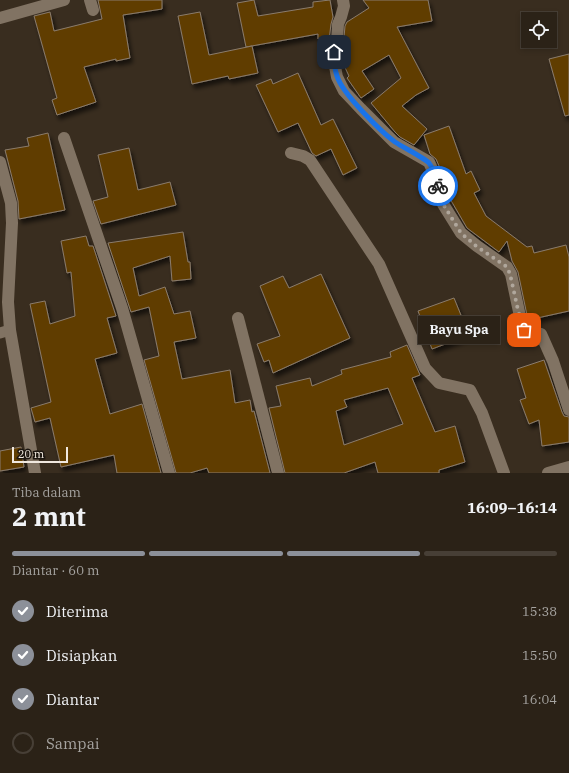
<!DOCTYPE html>
<html lang="id">
<meta charset="utf-8">
<style>
body{margin:0;font-family:"IBM Plex Serif",serif;background:#332a20;color:#f1f3f6;height:100vh;display:flex;flex-direction:column;font-size:15px;white-space:nowrap}
*{box-sizing:border-box;margin:0}
p{font-size:13px;color:#a6a4a1}
.icon{flex:none;width:22px;height:22px;fill:none;stroke:currentColor;stroke-width:2;stroke-linecap:round;stroke-linejoin:round}
.map{position:relative;height:473px;overflow:hidden}
.side{display:flex;flex-direction:column;background:#2b2217;flex:1}
.side>*{flex:none}
.buttons{position:absolute;left:521px;top:12px;display:grid;gap:8px}
.buttons a{display:grid;place-items:center;width:36px;height:36px;border-radius:0px;background:#2b2217;box-shadow:0 2px 6px #0003,0 0 0 1px #473f36;font-size:20px}
.scale{position:absolute;left:12px;bottom:10px;width:56px;box-sizing:border-box;padding-left:4px;border:2px solid #f0e8df;border-top:0;font-size:11px;line-height:14px;white-space:nowrap;color:#f0e8df;-webkit-text-stroke:3px #1c1610;paint-order:stroke}
.pin{position:absolute;display:grid;place-items:center;width:34px;height:34px;color:#fff;margin:-17px;border-radius:8px;box-shadow:0 2px 6px #0006}
.courier{position:absolute;display:grid;place-items:center;width:40px;height:40px;margin:-20px;border:3px solid #1a73e8;border-radius:50%;background:#fff;color:#222;box-shadow:0 1px 5px #0007}
.bubble{position:absolute;height:28px;border-radius:0px;background:#2b2217;box-shadow:0 2px 6px #0003,0 0 0 1px #473f36;font-size:13px;font-weight:700;line-height:28px;text-align:center}
.summary em{font-style:normal;font-weight:700}
.summary div{display:flex;flex-direction:column-reverse}
.summary{display:flex;align-items:center;justify-content:space-between;height:68px;padding:0 12px}
h1{font-size:26px;font-weight:700;line-height:30px}
.bar{display:grid;grid-template-columns:repeat(4,1fr);gap:6px 4px;align-content:center;height:48px;padding:0 12px}
.bar i{height:5px;border-radius:3px;background:#473f36}
.bar .selected{background:#8c9099}
.bar p{grid-column:span 4}
ol{padding:0 12px;list-style:none}
li{display:flex;align-items:center;gap:12px;height:44px}
li p{margin-inline-start:auto}
li .icon{padding:4px;border-radius:50%;background:#8c9099;color:#fff;stroke-width:4}
li:last-child{color:#a6a4a1}
li i{width:22px;height:22px;border:2px solid #473f36;border-radius:50%}
.map>svg:first-child{display:block}
.building{fill:#613c02;stroke:#8a7c6c;fill-rule:evenodd;filter:url(#shadow)}
.lines{fill:none;stroke-linecap:round;stroke-linejoin:round}
.lane{stroke:#817363;stroke-width:11}
.street{stroke:#817363;stroke-width:12}
.secondary{stroke:#817363;stroke-width:12}
.done{stroke:#b0a79c;stroke-width:4;stroke-dasharray:0 7.2}
.route{stroke:#1a73e8;stroke-width:5}
</style>
<div class="map">
<svg width="569" height="473" viewBox="0 0 569 473">
<defs>
<filter id="shadow"><feDropShadow dx="2.5" dy="4.5" stdDeviation="2" flood-color="#0009"/></filter>
</defs>
<rect width="100%" height="100%" fill="#392d1f"/>
<g class="building">
<polygon points="98,0 162,0 162,9 123,15 130,58 116,61 116,59 84,67 96,102 57,115 52,100 57,98 34,16 50,12 54,31 102,19"/>
<polygon points="254,0 258,16 313,7 313,2 330,0 333,17 331,24 329,40 328,37 318,39 318,34 246,47 237,3"/>
<polygon points="363,0 428,0 432,21 397,27 429,88 416,95 402,106 427,129 414,145 400,137 395,132 371,103 401,78 389,55 362,71 374,89 361,98 347,78 349,76 342,61 345,26 347,22 369,8"/>
<polygon points="200,12 209,55 252,46 258,73 229,79 228,76 192,84 178,16"/>
<polygon points="569,54 569,115 565,116 549,59"/>
<polygon points="298,73 321,125 333,119 357,168 343,175 331,149 316,156 312,153 298,123 278,132 256,85 271,79 273,84"/>
<polygon points="449,126 466,174 471,171 480,190 474,193 486,216 527,247 532,246 534,253 566,245 569,257 569,311 528,320 518,272 512,261 507,241 499,252 467,228 449,197 446,185 447,184 436,159 430,154 424,135"/>
<polygon points="48,133 65,210 19,219 18,201 5,150 29,146 27,138"/>
<polygon points="129,148 138,190 170,182 176,205 101,224 93,201 108,197 98,155"/>
<polygon points="183,232 188,262 190,262 191,279 172,281 170,256 133,268 139,296 165,287 174,314 190,311 196,338 174,342 182,379 230,370 235,403 250,400 252,412 254,411 270,473 209,473 207,468 190,473 176,473 144,360 159,356 149,307 131,312 108,243"/>
<polygon points="86,236 89,246 93,246 116,316 107,318 117,353 95,359 110,414 142,404 161,473 117,473 114,455 61,467 50,418 35,422 31,408 51,402 30,304 45,301 50,324 75,316 71,272 67,273 61,241"/>
<polygon points="321,274 350,338 273,373 269,360 264,362 257,344 280,336 260,286 283,276 289,288"/>
<polygon points="454,298 469,335 432,349 418,311"/>
<path d="M407,345L420,375L412,378L435,432L455,426L465,462L439,470V473H378L375,462L344,473H285L269,408L281,406L276,386L310,378L312,386L342,374L341,370L391,357L390,352ZM388,388L403,424L344,445L336,411L347,407L344,400Z"/>
<polygon points="544,360 562,412 564,416 569,417 569,442 542,446 539,420 529,424 520,400 526,398 517,369"/>
<polygon points="21,447 24,467 0,471 0,451"/>
</g>
<g class="lines">
<polyline class="lane" points="0,333 10,330"/>
<g class="street">
<polyline points="90,0 93,10"/>
<path d="M343,0L344,6L341,17L338,24L337,40L334,61L337,77L344,91L361,109L394,142L429,162L436,178L443,204L461,233L477,246L507,267L511,274L522,326C526,335 534,332 541,334L553,361L569,410"/>
<polyline points="0,18 64,0"/>
<polyline points="64,138 122,308 169,473"/>
<polyline points="291,153 303,156 310,160 379,264 425,368 439,383 470,390 482,413 504,473"/>
<polyline points="0,162 11,203 12,223 8,302 10,330 35,473"/>
<polyline points="238,318 278,473"/>
</g>
<polyline class="secondary" points="548,473 569,467"/>
</g>
<g class="lines">
<polyline class="done" points="438,186 443,204 461,233 476,246 507,267 510,274 518,310 524,330"/>
<path class="route" d="M334,52C334,60 334,68 337,76C342,93 380,131 395,142C404,148 423,157 429,163C434,169 436,178 438,186"/>
</g>
</svg>
<div class="buttons">
<a><svg class="icon" aria-label="locate" viewBox="0 0 24 24"><circle cx="12" cy="12" r="6"/><path d="M12 2v4M12 18v4M2 12h4M18 12h4"/></svg></a>
</div>
<div class="scale">20 m</div>
<div class="pin" style="left:524px;top:330px;background:#ea580c"><svg class="icon" aria-label="bag" viewBox="0 0 24 24"><path d="M5 8h14l-1 12H6zM9 8a3 3 0 0 1 6 0"/></svg></div>
<div class="pin" style="left:334px;top:52px;background:#1f2937"><svg class="icon" aria-label="home" viewBox="0 0 24 24"><path d="M3 11l9-7 9 7M6 9v11h12V9"/></svg></div>
<div class="courier" style="left:438px;top:186px"><svg class="icon" aria-label="bike" viewBox="0 0 24 24"><circle cx="6" cy="16" r="4"/><circle cx="18" cy="16" r="4"/><path d="M6 16l4-8h5l3 8M10 8l3 8H6M13 5h3"/></svg></div>
<div class="bubble" style="left:418px;top:316px;width:82px">Bayu Spa</div>
</div>
<section class="side">
<div class="summary"><div><h1>2 mnt</h1><p>Tiba dalam</p></div><em>16:09–16:14</em></div>
<div class="bar"><i class="selected"></i><i class="selected"></i><i class="selected"></i><i></i><p>Diantar · 60 m</p></div>
<ol>
<li><svg class="icon" aria-label="check" viewBox="0 0 24 24"><path d="M5 12l5 5 9-10"/></svg>Diterima<p>15:38</p></li>
<li><svg class="icon" aria-label="check" viewBox="0 0 24 24"><path d="M5 12l5 5 9-10"/></svg>Disiapkan<p>15:50</p></li>
<li><svg class="icon" aria-label="check" viewBox="0 0 24 24"><path d="M5 12l5 5 9-10"/></svg>Diantar<p>16:04</p></li>
<li><i></i>Sampai</li>
</ol>
</section>
